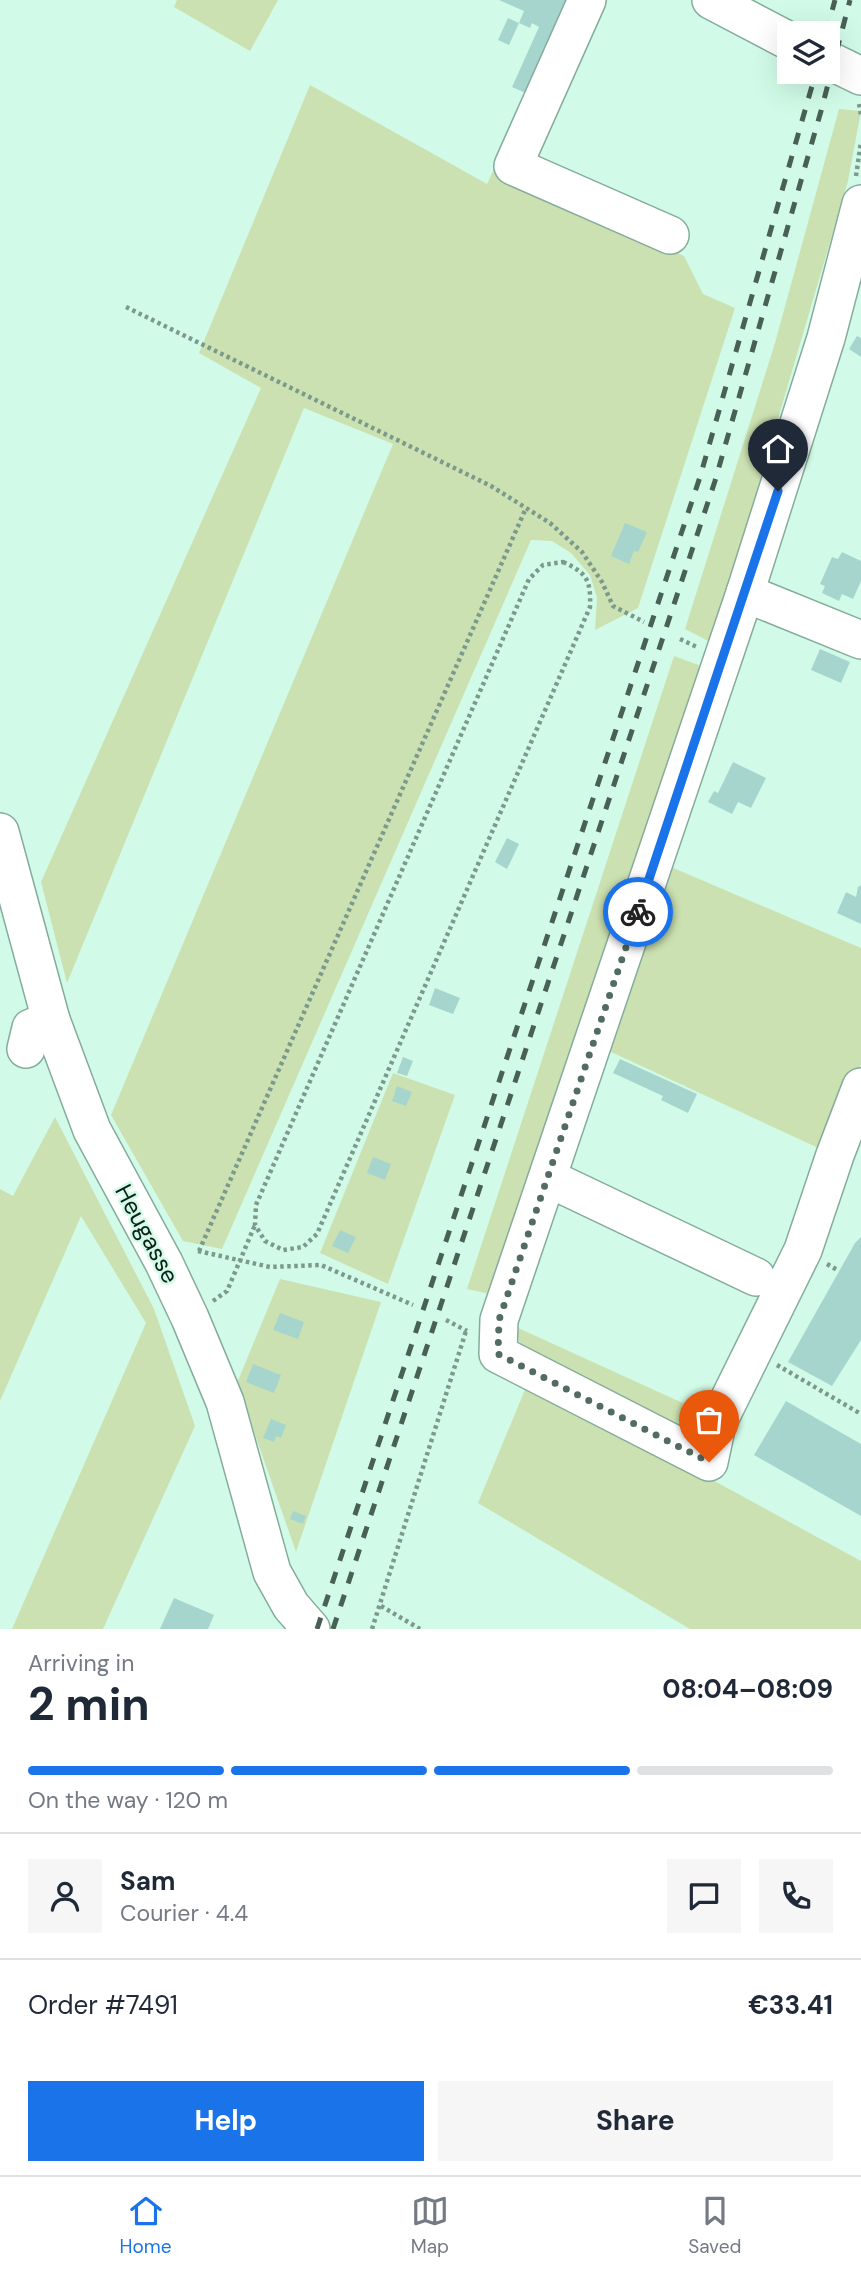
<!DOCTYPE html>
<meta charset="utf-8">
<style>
body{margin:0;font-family:"DM Sans",sans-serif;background:#f6f6f7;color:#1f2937;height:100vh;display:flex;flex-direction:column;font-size:26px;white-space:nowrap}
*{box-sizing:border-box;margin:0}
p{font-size:23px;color:#747a83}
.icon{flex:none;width:38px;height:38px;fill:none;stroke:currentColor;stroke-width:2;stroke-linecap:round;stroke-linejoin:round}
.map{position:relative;height:1629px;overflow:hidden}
.panel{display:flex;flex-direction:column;background:#fff;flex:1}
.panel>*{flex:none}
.tools{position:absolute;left:777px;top:21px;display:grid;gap:14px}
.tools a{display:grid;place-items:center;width:63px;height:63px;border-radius:0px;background:#fff;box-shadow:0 7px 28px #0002;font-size:35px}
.pin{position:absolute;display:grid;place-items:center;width:60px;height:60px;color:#fff;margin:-72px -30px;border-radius:50% 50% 50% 0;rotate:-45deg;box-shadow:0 0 7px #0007}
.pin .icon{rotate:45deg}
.courier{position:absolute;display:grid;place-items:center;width:70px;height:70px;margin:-35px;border:5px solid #1a73e8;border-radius:50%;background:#fff;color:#222;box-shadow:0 2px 9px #0007}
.summary em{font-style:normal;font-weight:700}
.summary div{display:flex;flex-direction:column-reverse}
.summary{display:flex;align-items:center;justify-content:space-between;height:119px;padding:0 28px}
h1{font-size:46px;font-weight:700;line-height:52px}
.bar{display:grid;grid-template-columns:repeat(4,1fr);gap:10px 7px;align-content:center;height:84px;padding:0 28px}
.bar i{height:9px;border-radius:5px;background:#e0e1e3}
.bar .selected{background:#1a73e8}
.bar p{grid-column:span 4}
.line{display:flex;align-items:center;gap:18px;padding:0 28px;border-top:2px solid #e0e1e3}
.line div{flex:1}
.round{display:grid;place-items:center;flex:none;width:74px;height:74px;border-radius:0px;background:#f6f6f7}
.primary-button{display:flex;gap:14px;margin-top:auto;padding:14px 28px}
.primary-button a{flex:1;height:80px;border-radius:0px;background:#1a73e8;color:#fff;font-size:28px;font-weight:700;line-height:80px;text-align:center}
.primary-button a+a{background:#f6f6f7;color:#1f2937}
.menu{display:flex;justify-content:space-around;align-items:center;height:98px;border-top:2px solid #e0e1e3;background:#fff;font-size:19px;color:#747a83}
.menu a{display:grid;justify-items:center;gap:4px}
.menu .selected{color:#1a73e8}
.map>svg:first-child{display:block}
.green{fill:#cce1b1}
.building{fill:#a6d5ce}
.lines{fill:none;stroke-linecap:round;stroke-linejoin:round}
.minor-casing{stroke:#85ac9b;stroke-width:40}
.path{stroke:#7c9a8c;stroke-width:4.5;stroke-dasharray:3.5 3.5;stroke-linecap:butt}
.minor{stroke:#fff;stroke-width:37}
.rail{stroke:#486055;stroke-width:5;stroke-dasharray:12 12;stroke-linecap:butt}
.done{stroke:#536c61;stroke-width:7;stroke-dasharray:0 12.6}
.route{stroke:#1a73e8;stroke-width:9}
.labels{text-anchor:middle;stroke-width:5;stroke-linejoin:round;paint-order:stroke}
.street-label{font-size:24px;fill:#0f1f18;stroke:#d1fbe8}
</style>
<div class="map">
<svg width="861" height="1629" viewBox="0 0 861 1629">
<rect width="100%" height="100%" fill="#d1fbe8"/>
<g class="green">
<polygon points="177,0 278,0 250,51 174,7"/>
<polygon points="310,85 487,184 494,169 684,256 703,294 735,308 638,608 595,630 597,598 590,575 571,553 552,541 531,540 222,1249 183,1241 111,1115 393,444 304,408 67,983 41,882 261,388 199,353"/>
<polygon points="839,109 861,111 848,181 712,643 685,629 775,343"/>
<polygon points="674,656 704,667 490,1294 467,1289"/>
<polygon points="671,867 861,948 861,1064 827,1152 609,1051"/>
<polygon points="393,1073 455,1095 388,1284 320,1253"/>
<polygon points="55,1117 154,1309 195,1426 103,1629 12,1629 146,1323 81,1216 0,1401 0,1189 13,1196"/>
<polygon points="280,1279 381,1302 296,1552 237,1383"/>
<polygon points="516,1327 709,1415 691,1445 521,1350"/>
<polygon points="529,1380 861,1561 861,1629 690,1629 478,1503"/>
</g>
<g class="building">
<polygon points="499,0 571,0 528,94 512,87 539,27 532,23 530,28 519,23 524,11"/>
<polygon points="508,18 519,23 509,45 498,40"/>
<polygon points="857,336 861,338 861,357 849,349"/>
<polygon points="625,523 647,532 638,552 634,551 629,564 611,556"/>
<polygon points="842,552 861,561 861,581 853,599 842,594 839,601 822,593 825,586 820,584 832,557 838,559"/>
<polygon points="820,649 850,662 841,683 811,670"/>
<polygon points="733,762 766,778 751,808 738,802 732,814 708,802 714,791 718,793"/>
<polygon points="507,838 519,844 507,869 495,862"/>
<polygon points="861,885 861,924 837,913 846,892 856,897 858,887"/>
<polygon points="435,988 460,998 453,1014 429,1005"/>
<polygon points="403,1057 413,1061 407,1076 397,1073"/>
<polygon points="620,1059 697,1094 688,1113 661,1100 663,1096 613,1073"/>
<polygon points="397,1086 412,1092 406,1106 392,1101"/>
<polygon points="373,1157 391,1164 385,1180 367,1173"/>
<polygon points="340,1230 356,1237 348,1253 332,1246"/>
<polygon points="861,1237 861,1340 832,1386 788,1362 855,1243"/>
<polygon points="280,1313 304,1322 298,1339 273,1330"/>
<polygon points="253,1364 281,1375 274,1393 246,1382"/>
<polygon points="786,1401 861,1444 861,1516 754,1455"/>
<polygon points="271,1419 286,1425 281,1438 276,1436 274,1442 263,1438"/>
<polygon points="293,1511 306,1516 303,1524 290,1519"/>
<polygon points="174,1598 214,1615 208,1629 160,1629"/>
</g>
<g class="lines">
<g class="minor-casing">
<g id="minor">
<polyline points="587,0 513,166 670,235"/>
<polyline points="711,0 789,41"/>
<polyline points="828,60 861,76"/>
<polyline points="861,204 826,338 745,593 499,1320 498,1354 709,1462 717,1424 803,1250 835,1155 861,1087"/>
<polyline points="745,593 861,640"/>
<polyline points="0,832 51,1020 92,1130 164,1263 190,1318 225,1402 272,1572 291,1606 311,1629"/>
<polyline points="26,1049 31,1028 51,1020"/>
<polyline points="548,1178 756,1277"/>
</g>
</g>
<g class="path">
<polyline points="859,104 861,115"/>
<polyline points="856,176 861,142"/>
<polyline points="126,307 491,486 550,523 582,552 602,582 613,606 644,622"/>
<path d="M563,562C587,573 591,580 590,607L317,1234L303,1247L283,1250L265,1241L255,1225L256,1205L529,579L543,565Z"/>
<polyline points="680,639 697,647"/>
<polyline points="198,1251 270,1267 321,1265 413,1305"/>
<polyline points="199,1251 526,508"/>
<polyline points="827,1264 839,1271"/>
<polyline points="213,1301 227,1291 255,1225"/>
<polyline points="446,1320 467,1331"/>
<polyline points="777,1365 861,1414"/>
<polyline points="381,1606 420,1629"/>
<polyline points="372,1629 466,1331"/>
</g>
<use href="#minor" class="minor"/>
<g class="rail">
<polyline points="826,33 835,0"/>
<polyline points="317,1629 700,477 816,72"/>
<polyline points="333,1629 715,481 821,111 850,0"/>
</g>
</g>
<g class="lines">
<polyline class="done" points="638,912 499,1320 498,1354 709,1462"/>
<polyline class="route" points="638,912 778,491"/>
</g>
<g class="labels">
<g class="street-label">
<text transform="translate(147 1234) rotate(62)" y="8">Heugasse</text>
</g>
</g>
</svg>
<div class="tools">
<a><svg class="icon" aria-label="layers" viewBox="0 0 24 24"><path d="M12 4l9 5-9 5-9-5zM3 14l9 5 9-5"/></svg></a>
</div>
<div class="pin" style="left:709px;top:1462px;background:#ea580c"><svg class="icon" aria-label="bag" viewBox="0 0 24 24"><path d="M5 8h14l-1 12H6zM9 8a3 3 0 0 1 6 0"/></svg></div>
<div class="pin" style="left:778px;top:491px;background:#1f2937"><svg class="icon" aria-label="home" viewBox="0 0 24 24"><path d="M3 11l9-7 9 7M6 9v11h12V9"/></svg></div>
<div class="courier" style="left:638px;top:912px"><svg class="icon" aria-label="bike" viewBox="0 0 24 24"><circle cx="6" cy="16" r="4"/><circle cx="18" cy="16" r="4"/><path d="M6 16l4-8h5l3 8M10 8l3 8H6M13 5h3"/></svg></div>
</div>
<section class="panel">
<div class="summary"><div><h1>2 min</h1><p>Arriving in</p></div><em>08:04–08:09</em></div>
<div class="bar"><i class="selected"></i><i class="selected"></i><i class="selected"></i><i></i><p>On the way · 120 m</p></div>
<div class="line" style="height:126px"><a class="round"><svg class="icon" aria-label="person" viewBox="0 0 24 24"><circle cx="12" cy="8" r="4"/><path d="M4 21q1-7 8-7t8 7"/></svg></a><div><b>Sam</b><p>Courier · 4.4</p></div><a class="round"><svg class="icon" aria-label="chat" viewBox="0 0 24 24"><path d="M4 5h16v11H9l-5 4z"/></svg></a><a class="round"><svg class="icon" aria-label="phone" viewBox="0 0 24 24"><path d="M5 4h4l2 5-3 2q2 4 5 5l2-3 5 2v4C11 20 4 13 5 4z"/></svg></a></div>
<div class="line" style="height:91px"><div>Order #7491</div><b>€33.41</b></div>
<div class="primary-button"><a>Help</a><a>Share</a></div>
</section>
<nav class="menu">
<a class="selected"><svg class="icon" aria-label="home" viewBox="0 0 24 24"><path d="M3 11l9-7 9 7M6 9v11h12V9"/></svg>Home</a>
<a><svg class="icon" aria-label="map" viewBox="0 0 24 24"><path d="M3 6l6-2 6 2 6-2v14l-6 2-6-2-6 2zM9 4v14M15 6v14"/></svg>Map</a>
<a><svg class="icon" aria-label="saved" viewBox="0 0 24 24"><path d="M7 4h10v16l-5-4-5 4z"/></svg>Saved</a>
</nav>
